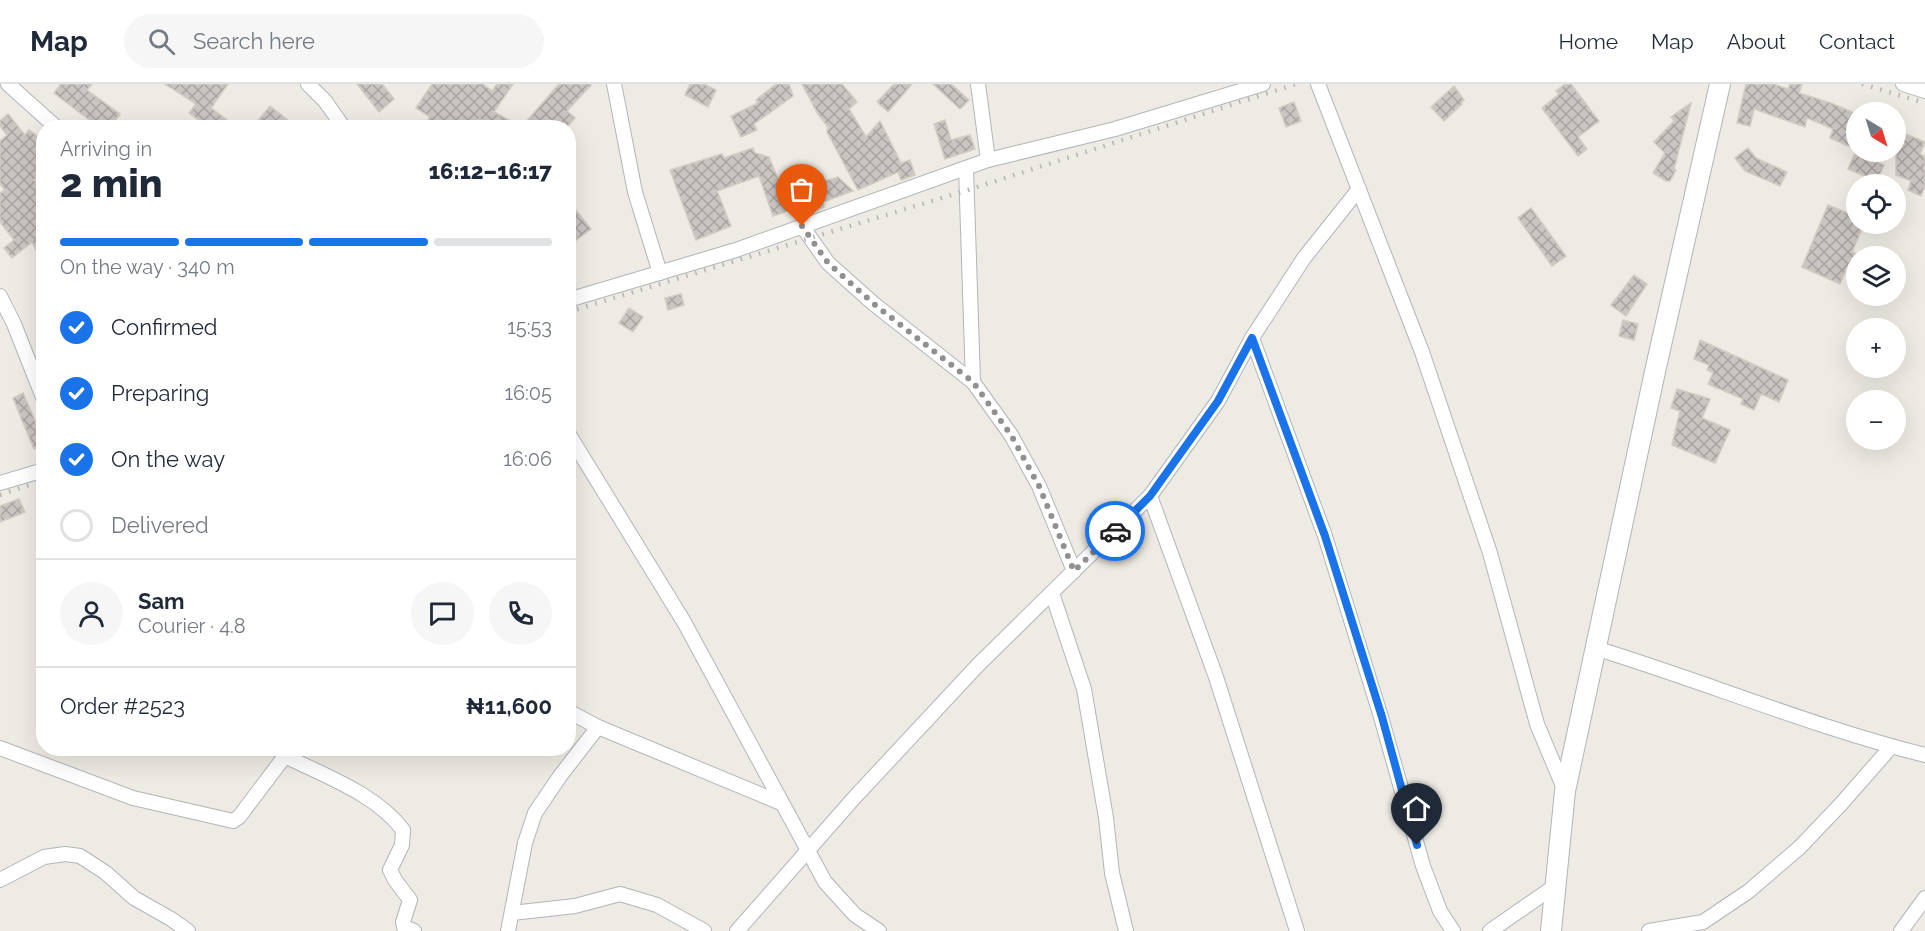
<!DOCTYPE html>
<meta charset="utf-8">
<style>
body{margin:0;font-family:Raleway,sans-serif;background:#f6f6f7;color:#1f2937;height:100vh;display:flex;flex-direction:column;font-size:22px;white-space:nowrap}
*{box-sizing:border-box;margin:0}
p{font-size:20px;color:#747a83}
.icon{flex:none;width:33px;height:33px;fill:none;stroke:currentColor;stroke-width:2;stroke-linecap:round;stroke-linejoin:round}
.map{position:relative;flex:1;overflow:hidden}
.drawer{position:absolute;left:36px;top:36px;width:540px;height:636px;display:flex;flex-direction:column;background:#fff;border-radius:24px;box-shadow:0 6px 24px #0002}
.drawer>*{flex:none}
.needle{width:39px;rotate:142deg}
.buttons{position:absolute;left:1846px;top:18px;display:grid;gap:12px}
.buttons a{display:grid;place-items:center;width:60px;height:60px;border-radius:50%;background:#fff;box-shadow:0 6px 24px #0002;font-size:30px}
.pin{position:absolute;display:grid;place-items:center;width:51px;height:51px;color:#fff;margin:-62px -26px;border-radius:50% 50% 50% 0;rotate:-45deg;box-shadow:0 0 6px #0007}
.pin .icon{rotate:45deg}
.courier{position:absolute;display:grid;place-items:center;width:60px;height:60px;margin:-30px;border:4px solid #1a73e8;border-radius:50%;background:#fff;color:#222;box-shadow:0 2px 8px #0007}
.headline em{font-style:normal;font-weight:800}
.headline div{display:flex;flex-direction:column-reverse}
.headline{display:flex;align-items:center;justify-content:space-between;height:102px;padding:0 24px}
h1{font-size:39px;font-weight:800;line-height:45px}
.bar{display:grid;grid-template-columns:repeat(4,1fr);gap:9px 6px;align-content:center;height:72px;padding:0 24px}
.bar i{height:8px;border-radius:4px;background:#e0e1e3}
.bar .selected{background:#1a73e8}
.bar p{grid-column:span 4}
.line{display:flex;align-items:center;gap:15px;padding:0 24px;border-top:2px solid #e0e1e3}
.line div{flex:1}
.round{display:grid;place-items:center;flex:none;width:63px;height:63px;border-radius:32px;background:#f6f6f7}
ol{padding:0 24px;list-style:none}
li{display:flex;align-items:center;gap:18px;height:66px}
li p{margin-inline-start:auto}
li .icon{padding:6px;border-radius:50%;background:#1a73e8;color:#fff;stroke-width:4}
li:last-child{color:#747a83}
li i{width:33px;height:33px;border:3px solid #e0e1e3;border-radius:50%}
header{display:flex;align-items:center;gap:36px;box-sizing:border-box;height:84px;padding:0 30px;background:#fff;border-bottom:2px solid #e0e1e3}
header strong{font-size:28px}
nav{display:flex;gap:33px;margin-inline-start:auto;font-size:21px}
.search{width:420px;height:54px;background:#f6f6f7;display:flex;align-items:center;gap:15px;box-sizing:border-box;padding:0 21px;border-radius:33px;color:#747a83;font-size:22px}
.map>svg:first-child{display:block}
.building{fill:url(#building-cross-hatch);stroke:#d3ccc2;stroke-width:1.5}
.lines{fill:none;stroke-linecap:round;stroke-linejoin:round}
.street-casing{stroke:#b1b5b9;stroke-width:16}
.secondary-casing{stroke:#b0b4b9;stroke-width:22}
.street{stroke:#fff;stroke-width:14}
.secondary{stroke:#fff;stroke-width:20}
.rail{stroke:#b2b3b4;stroke-width:4.5;stroke-dasharray:1.5 8;stroke-linecap:butt}
.done{stroke:#8f9191;stroke-width:6;stroke-dasharray:0 10.8}
.route{stroke:#1a73e8;stroke-width:8}
</style>
<header>
<strong>Map</strong>
<div class="search"><svg class="icon" aria-label="search" viewBox="0 0 24 24"><circle cx="10" cy="10" r="6"/><path d="M15 15l6 6"/></svg>Search here</div>
<nav><a>Home</a><a>Map</a><a>About</a><a>Contact</a></nav>
</header>
<div class="map">
<svg width="1925" height="847" viewBox="0 0 1925 847">
<defs>
<pattern id="building-cross-hatch" width="8" height="8" patternUnits="userSpaceOnUse" patternTransform="scale(1.5)"><rect width="8" height="8" fill="#cac5c1"/><path d="M0 0l8 8M0 8l8-8" fill="none" stroke="#a7a3a0"/></pattern>
</defs>
<rect width="100%" height="100%" fill="#eeebe4"/>
<g class="building">
<polygon points="61,0 92,0 87,6 120,30 110,44 100,44 54,9"/>
<polygon points="165,0 228,0 211,24 238,44 199,44 203,39 189,29 196,20"/>
<polygon points="357,0 382,0 394,15 379,28"/>
<polygon points="432,0 483,0 492,7 497,0 513,0 494,28 524,44 495,44 479,35 474,44 423,44 430,33 416,24"/>
<polygon points="559,0 592,0 567,27 575,34 566,44 535,44 527,37"/>
<polygon points="690,0 704,0 716,6 708,23 685,11"/>
<polygon points="776,0 789,0 793,12 754,40 757,46 741,53 731,32 758,19 756,16"/>
<polygon points="802,0 842,0 857,18 849,25 866,53 880,37 901,79 910,76 915,91 901,96 898,88 858,106 827,48 828,43 818,30"/>
<polygon points="894,0 912,0 888,28 877,18"/>
<polygon points="933,0 951,0 969,16 960,25"/>
<polygon points="1565,0 1571,0 1599,37 1578,53 1587,65 1578,72 1542,24 1559,10 1556,7"/>
<polygon points="1746,0 1773,0 1788,5 1790,0 1802,0 1799,9 1831,19 1857,30 1857,54 1853,64 1830,54 1833,45 1807,34 1805,43 1754,25 1750,42 1737,39"/>
<polygon points="1454,2 1464,16 1461,19 1462,20 1444,37 1431,23"/>
<polygon points="1294,18 1301,37 1286,43 1279,24"/>
<polygon points="1691,19 1674,85 1676,86 1670,97 1666,97 1653,89 1665,69 1654,58 1674,37 1671,33"/>
<polygon points="270,22 298,44 252,44"/>
<polygon points="8,30 25,51 29,46 44,57 44,86 34,96 44,105 44,109 37,115 44,123 44,181 32,158 12,174 4,164 14,156 0,138 0,109 5,106 0,100 0,57 7,51 0,42 0,37"/>
<polygon points="945,36 951,56 970,51 975,65 945,75 934,40"/>
<polygon points="1896,46 1925,58 1920,70 1925,72 1925,102 1921,112 1908,106 1911,97 1896,91"/>
<polygon points="753,64 755,69 769,73 782,104 822,90 825,97 838,93 853,107 823,118 824,123 808,130 805,121 773,132 759,92 717,107 731,142 696,156 670,86 722,70 724,74"/>
<polygon points="1748,64 1756,74 1787,88 1780,102 1745,87 1735,74"/>
<polygon points="1855,69 1884,81 1877,97 1848,85"/>
<polygon points="568,116 591,145 568,162"/>
<polygon points="1828,121 1857,133 1857,140 1864,140 1852,168 1857,170 1857,187 1847,183 1840,200 1802,183"/>
<polygon points="1531,124 1566,172 1552,182 1518,134"/>
<polygon points="1634,191 1647,200 1626,232 1611,221"/>
<polygon points="681,210 684,221 668,226 665,214"/>
<polygon points="629,224 643,233 633,248 619,239"/>
<polygon points="1623,236 1638,240 1634,256 1619,252"/>
<polygon points="1700,256 1788,296 1779,318 1761,310 1754,326 1741,320 1743,315 1708,300 1713,289 1707,286 1709,281 1694,275"/>
<polygon points="1677,305 1710,315 1702,334 1730,346 1715,379 1672,361 1680,327 1671,324"/>
<polygon points="23,309 44,357 44,361 34,365 13,314"/>
<polygon points="19,415 25,428 0,438 0,422"/>
</g>
<g class="lines">
<g class="street-casing">
<g id="street">
<polyline points="8,0 57,44"/>
<polyline points="308,0 325,17 344,44"/>
<polyline points="614,0 635,108 660,189"/>
<polyline points="978,0 988,76"/>
<polyline points="1318,0 1422,268 1490,469 1537,640 1565,707"/>
<polyline points="1903,0 1925,7"/>
<polyline points="966,84 973,298"/>
<polyline points="802,142 828,179 874,220 973,298 1011,351 1039,402 1074,487"/>
<polyline points="0,212 14,240 44,316"/>
<polyline points="568,216 736,166 988,76 1115,45 1263,0"/>
<polyline points="1252,254 1325,452 1381,633 1423,782 1440,827 1453,847"/>
<polyline points="568,349 684,538 825,798 855,831 879,847"/>
<polyline points="0,399 44,386"/>
<polyline points="1150,412 1216,593 1297,847"/>
<polyline points="1052,509 1084,605 1106,734 1112,789 1126,847"/>
<path d="M1595,564C1706,598 1813,643 1925,671"/>
<polyline points="568,627 598,643 781,719"/>
<polyline points="0,664 133,714 233,737 239,733 285,672"/>
<path d="M277,664L285,672C325,692 376,710 403,746L402,761L390,786L395,796L410,816L403,838L404,843L414,847"/>
<polyline points="0,796 44,773 65,770 80,772 106,789 134,814 171,835 188,847"/>
<polyline points="512,829 575,822 620,810 657,821 704,847"/>
<polyline points="508,847 525,759 535,729 560,692 598,643"/>
<polyline points="737,847 854,714 978,581 1150,412 1218,317 1252,254 1304,174 1359,105"/>
<polyline points="1490,847 1555,802"/>
<polyline points="1649,847 1703,838 1749,807 1800,763 1841,720 1891,663"/>
<polyline points="1901,847 1925,814"/>
</g>
</g>
<g class="secondary-casing">
<polyline id="secondary" points="1551,847 1565,707 1656,283 1720,0"/>
</g>
<use href="#street" class="street"/>
<use href="#secondary" class="secondary"/>
<g class="rail">
<polyline points="1862,0 1925,19"/>
<polyline points="568,228 968,106 1296,0"/>
<polyline points="0,411 44,396"/>
</g>
</g>
<g class="lines">
<polyline class="done" points="802,142 828,179 874,220 973,298 1011,351 1039,402 1074,487 1115,447"/>
<polyline class="route" points="1115,447 1150,412 1218,317 1252,254 1325,452 1382,633 1417,761"/>
</g>
</svg>
<div class="buttons">
<a><svg class="needle" viewBox="-14 -14 28 28"><path d="M0-13l5 13h-10z" fill="#e53935"/><path d="M0 13l5-13h-10z" fill="#747a83"/></svg></a>
<a><svg class="icon" aria-label="locate" viewBox="0 0 24 24"><circle cx="12" cy="12" r="6"/><path d="M12 2v4M12 18v4M2 12h4M18 12h4"/></svg></a>
<a><svg class="icon" aria-label="layers" viewBox="0 0 24 24"><path d="M12 4l9 5-9 5-9-5zM3 14l9 5 9-5"/></svg></a>
<a>+</a>
<a>−</a>
</div>
<div class="pin" style="left:802px;top:142px;background:#ea580c"><svg class="icon" aria-label="bag" viewBox="0 0 24 24"><path d="M5 8h14l-1 12H6zM9 8a3 3 0 0 1 6 0"/></svg></div>
<div class="pin" style="left:1417px;top:761px;background:#1f2937"><svg class="icon" aria-label="home" viewBox="0 0 24 24"><path d="M3 11l9-7 9 7M6 9v11h12V9"/></svg></div>
<div class="courier" style="left:1115px;top:447px"><svg class="icon" aria-label="car" viewBox="0 0 24 24"><path d="M5 17H2v-5l4-1 3-4h7l3 4 3 1v5h-3M9 17h6M6 11h13"/><circle cx="7" cy="17" r="2"/><circle cx="17" cy="17" r="2"/></svg></div>
<section class="drawer">
<div class="headline"><div><h1>2 min</h1><p>Arriving in</p></div><em>16:12–16:17</em></div>
<div class="bar"><i class="selected"></i><i class="selected"></i><i class="selected"></i><i></i><p>On the way · 340 m</p></div>
<ol>
<li><svg class="icon" aria-label="check" viewBox="0 0 24 24"><path d="M5 12l5 5 9-10"/></svg>Confirmed<p>15:53</p></li>
<li><svg class="icon" aria-label="check" viewBox="0 0 24 24"><path d="M5 12l5 5 9-10"/></svg>Preparing<p>16:05</p></li>
<li><svg class="icon" aria-label="check" viewBox="0 0 24 24"><path d="M5 12l5 5 9-10"/></svg>On the way<p>16:06</p></li>
<li><i></i>Delivered</li>
</ol>
<div class="line" style="height:108px"><a class="round"><svg class="icon" aria-label="person" viewBox="0 0 24 24"><circle cx="12" cy="8" r="4"/><path d="M4 21q1-7 8-7t8 7"/></svg></a><div><b>Sam</b><p>Courier · 4.8</p></div><a class="round"><svg class="icon" aria-label="chat" viewBox="0 0 24 24"><path d="M4 5h16v11H9l-5 4z"/></svg></a><a class="round"><svg class="icon" aria-label="phone" viewBox="0 0 24 24"><path d="M5 4h4l2 5-3 2q2 4 5 5l2-3 5 2v4C11 20 4 13 5 4z"/></svg></a></div>
<div class="line" style="height:78px"><div>Order #2523</div><b>₦11,600</b></div>
</section>
</div>
